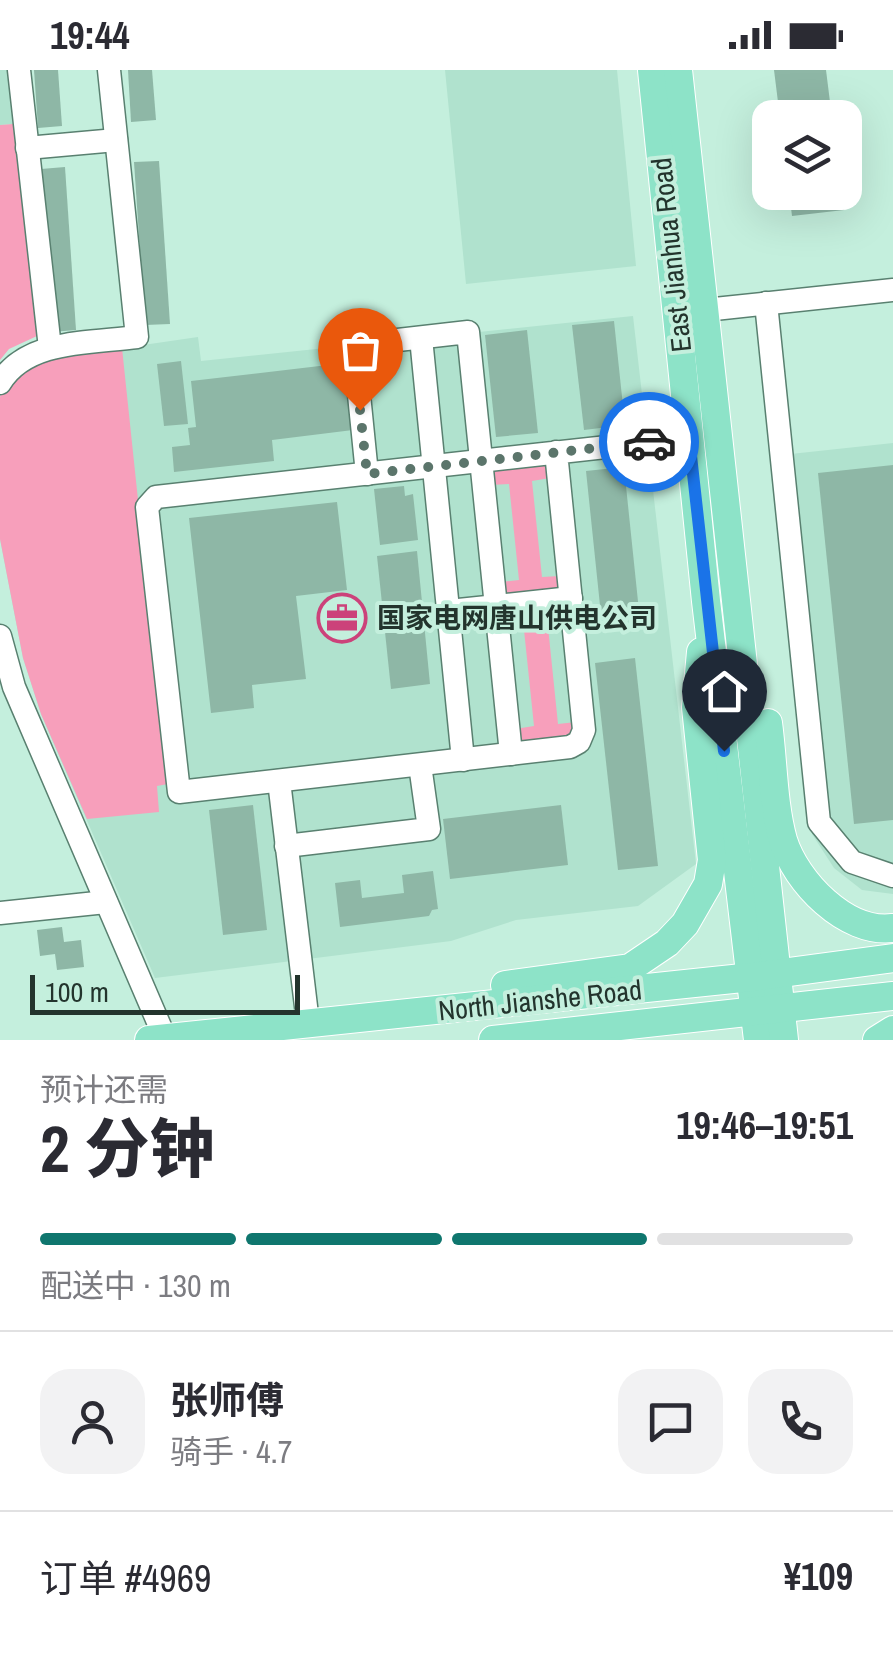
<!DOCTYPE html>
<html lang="zh">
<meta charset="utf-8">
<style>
body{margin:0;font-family:"Archivo Narrow","Noto Sans SC",sans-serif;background:#f2f2f3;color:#2b2b33;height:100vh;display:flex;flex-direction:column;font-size:38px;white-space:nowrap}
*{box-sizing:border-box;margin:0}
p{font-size:32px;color:#7c7c81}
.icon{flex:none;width:55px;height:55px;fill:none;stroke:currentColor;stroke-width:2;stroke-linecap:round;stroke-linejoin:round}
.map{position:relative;height:970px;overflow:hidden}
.panel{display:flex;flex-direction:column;background:#fff;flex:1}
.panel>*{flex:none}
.fabs{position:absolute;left:752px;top:30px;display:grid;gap:20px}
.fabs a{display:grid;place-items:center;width:110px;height:110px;border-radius:20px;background:#fff;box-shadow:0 10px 40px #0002;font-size:50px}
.scale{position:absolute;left:30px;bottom:25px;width:270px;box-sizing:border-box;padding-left:10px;border:5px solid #23342d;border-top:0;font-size:28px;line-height:35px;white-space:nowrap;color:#23342d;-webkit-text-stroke:8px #c4efdd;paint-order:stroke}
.pin{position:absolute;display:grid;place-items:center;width:85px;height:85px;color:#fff;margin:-102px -42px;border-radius:50% 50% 50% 0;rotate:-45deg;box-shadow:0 0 10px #0007}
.pin .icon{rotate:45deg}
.courier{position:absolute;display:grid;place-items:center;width:100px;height:100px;margin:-50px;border:8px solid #1a73e8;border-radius:50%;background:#fff;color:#222;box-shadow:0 2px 12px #0007}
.headline em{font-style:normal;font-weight:800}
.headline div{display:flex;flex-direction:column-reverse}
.headline{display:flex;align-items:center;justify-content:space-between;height:170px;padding:0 40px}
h1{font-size:65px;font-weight:800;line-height:75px}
.bar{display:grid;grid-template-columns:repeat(4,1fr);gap:15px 10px;align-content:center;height:120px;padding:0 40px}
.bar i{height:12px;border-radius:8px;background:#e1e1e2}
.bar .selected{background:#0f766e}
.bar p{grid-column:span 4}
.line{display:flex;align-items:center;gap:25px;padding:0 40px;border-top:2px solid #e1e1e2}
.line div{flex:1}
.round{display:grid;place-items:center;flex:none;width:105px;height:105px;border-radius:30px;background:#f2f2f3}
.status{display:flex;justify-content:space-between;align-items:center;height:70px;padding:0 50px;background:#fff;direction:ltr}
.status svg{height:28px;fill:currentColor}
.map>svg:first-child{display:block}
.built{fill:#b0e2ce}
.green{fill:#f79fbb}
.building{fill:#8eb7a6}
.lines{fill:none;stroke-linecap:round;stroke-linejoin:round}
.minor-casing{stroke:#598070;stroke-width:25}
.major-casing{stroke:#fff;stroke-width:30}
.minor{stroke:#fff;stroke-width:22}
.major{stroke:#8de3c8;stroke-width:28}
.done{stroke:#5b756b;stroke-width:10;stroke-dasharray:0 18}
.route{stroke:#1a73e8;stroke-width:12}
.labels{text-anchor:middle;stroke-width:8;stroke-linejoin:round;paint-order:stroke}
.street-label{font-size:28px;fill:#23342d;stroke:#c4efdd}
.poi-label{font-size:28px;font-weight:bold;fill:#23342d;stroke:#c4efdd;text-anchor:start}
</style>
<div class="status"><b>19:44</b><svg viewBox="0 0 49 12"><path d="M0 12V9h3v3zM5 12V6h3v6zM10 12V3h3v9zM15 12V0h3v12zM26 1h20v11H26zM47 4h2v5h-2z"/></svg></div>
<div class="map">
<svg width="893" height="970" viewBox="0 0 893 970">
<rect width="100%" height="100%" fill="#c4efdd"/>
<g class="built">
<polygon points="0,0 8,0 13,54 0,55"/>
<polygon points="445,0 617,0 636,196 466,214"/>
<polygon points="633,246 696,794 638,836 516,850 451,871 155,908 41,644 23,588 0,469 0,327 40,290 198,267 201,291"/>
<polygon points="893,373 893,824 862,820 834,798 812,764 772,386"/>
</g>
<g class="green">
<polygon points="13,54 37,266 9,279 0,290 0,55"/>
<polygon points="122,278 168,714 157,716 159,742 87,749 41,644 23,588 0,469 0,327 7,308 40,290"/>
<polygon points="540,393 545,395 550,408 532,411 542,507 560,506 557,520 506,525 500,512 519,510 509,414 490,415 491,402 498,397"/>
<polygon points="555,539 565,549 566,555 548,557 558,654 576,652 572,666 521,672 515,659 534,656 524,560 505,562 507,549 513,544"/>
</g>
<g class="building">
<polygon points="34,0 58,0 62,56 38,58"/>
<polygon points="128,0 152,0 156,50 131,52"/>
<polygon points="774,0 826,0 832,48 780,48"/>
<polygon points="159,91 170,254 145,255 134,92"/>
<polygon points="65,97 76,260 52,262 41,99"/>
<polygon points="789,122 842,122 844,140 792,146"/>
<polygon points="614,251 625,355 584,360 572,255"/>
<polygon points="527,260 538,363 496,367 485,265"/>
<polygon points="181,291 188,354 164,356 157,294"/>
<polygon points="345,293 353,360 272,370 274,391 174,402 172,377 190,375 188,358 196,357 191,311"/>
<polygon points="893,395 893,750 854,754 818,403"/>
<polygon points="624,397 639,541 601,545 586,401"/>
<polygon points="404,416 405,426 413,424 418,470 380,475 374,419"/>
<polygon points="337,432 347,520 296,526 306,609 252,615 254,638 211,643 189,448"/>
<polygon points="417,481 430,614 391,619 377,486"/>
<polygon points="635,588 658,796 618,800 595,593"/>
<polygon points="253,735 267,860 223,865 209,740"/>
<polygon points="561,735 568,795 450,809 443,749"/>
<polygon points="433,801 438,839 432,840 429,846 340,857 335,813 360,810 362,828 404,823 402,805"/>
<polygon points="62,857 64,872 81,870 84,897 57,900 55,884 40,886 37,860"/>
</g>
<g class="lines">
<g class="minor-casing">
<g id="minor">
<polyline points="19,0 50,278"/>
<polyline points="27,78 116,70"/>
<polyline points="766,233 819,752 852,792 893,806"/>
<polyline points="705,240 893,220"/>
<polyline points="421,268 463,690"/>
<path d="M0,313C26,269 92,273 137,267L109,0"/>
<path d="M556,382L584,660L579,672L570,677L179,722L147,437L156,427C333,407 511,387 689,368"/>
<polyline points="367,404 354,275 468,262 511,684"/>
<polyline points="449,541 571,528"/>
<polyline points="0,566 14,617 165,968"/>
<polyline points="279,711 308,953"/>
<polyline points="286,776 429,759 420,695"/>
<polyline points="0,843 106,832"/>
</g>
</g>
<g class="major-casing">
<g id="major">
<polyline points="652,0 706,531 758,970"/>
<polyline points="678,0 784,970"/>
<path d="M768,653C773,689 773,735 783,770C796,812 846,864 893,858"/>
<polyline points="505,915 630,898 667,873 685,854 708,814 712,790 696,637 701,582"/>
<polyline points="149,970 752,907 893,888"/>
<polyline points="493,970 893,926"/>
<polyline points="877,970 893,960"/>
</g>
</g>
<use href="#minor" class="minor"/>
<use href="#major" class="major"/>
</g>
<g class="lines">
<polyline class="done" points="360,340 367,404 649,372"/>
<polyline class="route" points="649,372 689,368 724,681"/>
</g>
<defs>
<g id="office-ring" transform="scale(2.5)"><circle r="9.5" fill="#c4efdd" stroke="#cc427a" stroke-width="1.5"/><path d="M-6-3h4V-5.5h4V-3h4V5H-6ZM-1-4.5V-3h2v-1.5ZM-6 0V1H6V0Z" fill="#cc427a"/></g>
</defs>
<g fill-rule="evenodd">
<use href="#office-ring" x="342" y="548"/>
</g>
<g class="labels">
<g class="street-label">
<text transform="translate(671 185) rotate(-96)" y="10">East Jianhua Road</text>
<text transform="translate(540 930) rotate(-6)" y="10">North Jianshe Road</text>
</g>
<g class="poi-label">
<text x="377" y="558">国家电网唐山供电公司</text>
</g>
</g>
</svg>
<div class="fabs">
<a><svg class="icon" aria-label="layers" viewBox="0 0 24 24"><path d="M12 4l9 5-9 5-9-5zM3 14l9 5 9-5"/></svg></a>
</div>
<div class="scale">100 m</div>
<div class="pin" style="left:360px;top:340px;background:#ea580c"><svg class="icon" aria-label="bag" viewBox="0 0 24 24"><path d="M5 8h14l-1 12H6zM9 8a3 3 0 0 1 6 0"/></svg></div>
<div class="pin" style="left:724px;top:681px;background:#1f2937"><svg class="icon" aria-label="home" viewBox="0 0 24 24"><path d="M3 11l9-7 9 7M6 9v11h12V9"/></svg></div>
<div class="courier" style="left:649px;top:372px"><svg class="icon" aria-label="car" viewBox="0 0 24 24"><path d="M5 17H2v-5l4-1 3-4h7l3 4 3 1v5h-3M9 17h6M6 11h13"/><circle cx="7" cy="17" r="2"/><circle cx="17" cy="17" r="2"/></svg></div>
</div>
<section class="panel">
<div class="headline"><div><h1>2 分钟</h1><p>预计还需</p></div><em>19:46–19:51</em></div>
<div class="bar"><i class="selected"></i><i class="selected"></i><i class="selected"></i><i></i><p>配送中 · 130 m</p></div>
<div class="line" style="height:180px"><a class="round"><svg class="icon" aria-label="person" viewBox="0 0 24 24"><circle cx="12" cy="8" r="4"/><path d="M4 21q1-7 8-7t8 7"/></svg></a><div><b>张师傅</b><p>骑手 · 4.7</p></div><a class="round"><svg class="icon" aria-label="chat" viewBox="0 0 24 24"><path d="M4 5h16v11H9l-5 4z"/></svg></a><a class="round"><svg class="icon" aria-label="phone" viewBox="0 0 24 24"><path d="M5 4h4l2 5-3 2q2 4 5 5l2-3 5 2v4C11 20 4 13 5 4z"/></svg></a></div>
<div class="line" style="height:130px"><div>订单 #4969</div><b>¥109</b></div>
</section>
